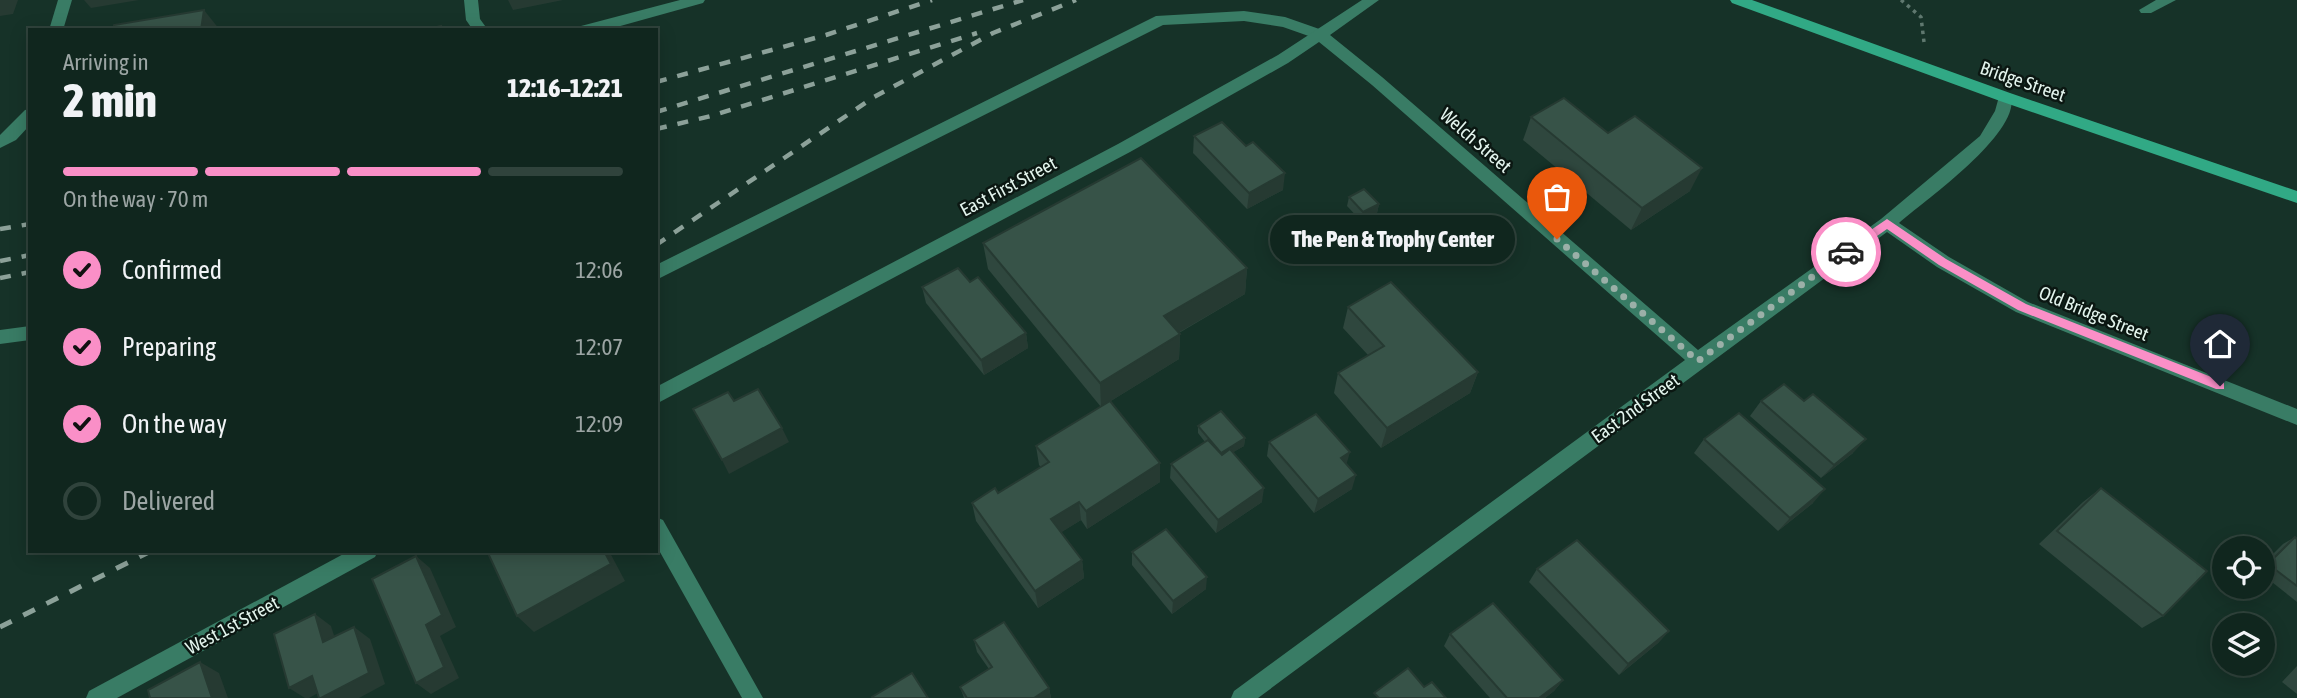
<!DOCTYPE html>
<meta charset="utf-8">
<style>
body{margin:0;font-family:"Asap Condensed",sans-serif;background:#192e27;color:#f1f3f6;height:100vh;display:flex;flex-direction:column;font-size:26px;white-space:nowrap}
*{box-sizing:border-box;margin:0}
p{font-size:23px;color:#9ca5a4}
.icon{flex:none;width:38px;height:38px;fill:none;stroke:currentColor;stroke-width:2;stroke-linecap:round;stroke-linejoin:round}
.map{position:relative;flex:1;overflow:hidden}
.panel{position:absolute;left:28px;top:28px;width:630px;height:525px;display:flex;flex-direction:column;background:#10261e;border-radius:0px;box-shadow:0 4px 18px #0003,0 0 0 2px #30433c}
.panel>*{flex:none}
.buttons{position:absolute;left:2212px;top:536px;display:grid;gap:14px}
.buttons a{display:grid;place-items:center;width:63px;height:63px;border-radius:50%;background:#10261e;box-shadow:0 4px 18px #0003,0 0 0 2px #30433c;font-size:35px}
.pin{position:absolute;display:grid;place-items:center;width:60px;height:60px;color:#fff;margin:-72px -30px;border-radius:50% 50% 50% 0;rotate:-45deg;box-shadow:0 0 7px #0007}
.pin .icon{rotate:45deg}
.courier{position:absolute;display:grid;place-items:center;width:70px;height:70px;margin:-35px;border:5px solid #fa8fc7;border-radius:50%;background:#fff;color:#222;box-shadow:0 2px 9px #0007}
.bubble{position:absolute;height:49px;border-radius:24px;background:#10261e;box-shadow:0 4px 18px #0003,0 0 0 2px #30433c;font-size:23px;font-weight:800;line-height:49px;text-align:center}
.headline em{font-style:normal;font-weight:800}
.headline div{display:flex;flex-direction:column-reverse}
.headline{display:flex;align-items:center;justify-content:space-between;height:119px;padding:0 35px}
h1{font-size:46px;font-weight:800;line-height:52px}
.bar{display:grid;grid-template-columns:repeat(4,1fr);gap:10px 7px;align-content:center;height:84px;padding:0 35px}
.bar i{height:9px;border-radius:5px;background:#30433c}
.bar .active{background:#fa8fc7}
.bar p{grid-column:span 4}
ol{padding:0 35px;list-style:none}
li{display:flex;align-items:center;gap:21px;height:77px}
li p{margin-inline-start:auto}
li .icon{padding:7px;border-radius:50%;background:#fa8fc7;color:#111;stroke-width:4}
li:last-child{color:#9ca5a4}
li i{width:38px;height:38px;border:4px solid #30433c;border-radius:50%}
.map>svg:first-child{display:block}
.lines{fill:none;stroke-linecap:round;stroke-linejoin:round}
.path{stroke:#5f786f;stroke-width:3.5;stroke-dasharray:3.5 4.5;stroke-linecap:butt}
.service{fill:#397c65;fill-rule:evenodd}
.minor{fill:#397c65;fill-rule:evenodd}
.secondary{fill:#31a985;fill-rule:evenodd}
.rail-far1{stroke:#8ca199;stroke-width:4.5;stroke-dasharray:11 11;stroke-linecap:butt}
.rail{stroke:#8ca199;stroke-width:5;stroke-dasharray:13 13;stroke-linecap:butt}
.wall{fill:#2f473e}
.shaded-wall{fill:#263a32}
.building{fill:#375348;stroke:#263a32;stroke-width:2}
.route{fill:#fa8fc7}
.done{stroke:#9bb0a8;stroke-width:7;stroke-dasharray:0 12.6}
.labels{text-anchor:middle;stroke-width:5;stroke-linejoin:round;paint-order:stroke}
.street-label{font-size:19px;fill:#e3f4ed;stroke:#0b1712}
</style>
<div class="map">
<svg width="2297" height="698" viewBox="0 0 2297 698">
<rect width="100%" height="100%" fill="#163228"/>
<g class="lines">
<polyline class="path" points="1901,0 1921,17 1924,42"/>
<g class="service">
<polygon points="1244,11 1285,17 1325,31 1327,35 1320,40 1283,27 1244,21 1163,25 656,280 656,265 1156,16"/>
<polygon points="30,326 30,340 0,344 0,330"/>
</g>
<g class="minor">
<polygon points="58,0 72,0 63,30 49,30"/>
<polygon points="464,0 478,0 480,19 488,30 473,30 466,20"/>
<polygon points="680,0 705,0 703,3 606,30 579,30 581,26"/>
<path d="M1362,0H1379L1330,35L1382,77L1698,350L1881,219L1980,136L1995,111L2000,93H2010C2026,130 1924,201 1899,223L1949,257L2028,302L2297,409V425L2016,312L1937,267L1887,232L1258,698H1231L1234,691L1685,360L1372,85L1319,42L1288,63L1130,152L656,404V387L1118,144L1278,55Z"/>
<polygon points="2156,0 2176,0 2151,13 2141,13 2139,10"/>
<polygon points="30,109 30,125 16,140 0,148 0,135 25,110"/>
<polygon points="656,517 663,520 763,698 742,698 656,545"/>
<polygon points="349,551 378,551 375,557 117,698 86,698 89,691"/>
</g>
<polygon class="secondary" points="1730,0 1752,0 2010,93 2297,191 2297,203 2000,101 1732,3"/>
<g class="rail-far1">
<polyline points="656,82 826,35 932,0"/>
<polyline points="656,112 1023,0"/>
<polyline points="656,129 711,116 977,33"/>
<polyline points="0,229 30,224"/>
<polyline points="656,245 874,97 993,33 1076,0"/>
<polyline points="0,261 30,255"/>
<polyline points="0,278 30,272"/>
</g>
<polyline class="rail" points="0,627 151,551"/>
</g>
<g class="wall">
<polygon points="1531,117 1690,191 1631,230 1523,140"/>
<polygon points="1194,136 1246,146 1283,190 1247,209 1193,153"/>
<polygon points="1349,197 1379,204 1377,213 1361,221 1347,206"/>
<polygon points="983,243 1247,268 1245,294 1179,333 1180,334 1179,359 1101,407 988,269"/>
<polygon points="970,282 1026,333 1028,348 984,375 926,303 922,287"/>
<polygon points="1348,307 1478,372 1470,393 1381,448 1334,393 1338,373 1368,355 1343,328"/>
<polygon points="1761,401 1804,401 1853,453 1821,478 1750,416"/>
<polygon points="1198,426 1245,438 1244,446 1233,452 1262,502 1216,533 1170,478 1171,464 1205,442 1198,433"/>
<polygon points="1704,439 1813,503 1778,531 1694,453"/>
<polygon points="1269,442 1346,464 1352,489 1314,513 1267,456"/>
<polygon points="1036,446 1160,482 1087,529 1081,520 1061,532 1082,560 1084,578 1038,608 976,521 972,503 998,493 1041,467 1039,465"/>
<polygon points="2101,488 2163,616 2142,628 2039,544 2083,502"/>
<polygon points="2295,537 2297,539 2297,602 2263,575 2263,564 2283,544"/>
<polygon points="1132,552 1206,589 1172,614 1132,565"/>
<polygon points="1537,569 1669,631 1658,643 1619,675 1529,582"/>
<polygon points="1450,634 1563,680 1554,691 1545,698 1490,698 1444,646"/>
<polygon points="974,640 1049,688 1051,698 964,698 960,687 989,669 977,652"/>
<polygon points="2297,666 2297,694 2282,682"/>
</g>
<g class="shaded-wall">
<polygon points="0,0 18,0 13,14 0,16"/>
<polygon points="84,0 139,0 91,8"/>
<polygon points="508,0 563,0 513,10"/>
<polygon points="204,10 220,30 201,30"/>
<polygon points="1702,168 1690,191 1631,230 1642,208"/>
<polygon points="1285,173 1283,190 1247,209 1249,193"/>
<polygon points="1379,204 1377,213 1361,221 1363,212"/>
<polygon points="1247,268 1245,294 1164,341 1164,316"/>
<polygon points="1026,333 1028,348 984,375 981,360"/>
<polygon points="1180,334 1179,359 1101,407 1100,383"/>
<polygon points="1478,372 1470,393 1381,448 1387,428"/>
<polygon points="782,428 789,442 729,474 722,460"/>
<polygon points="1245,438 1244,446 1220,460 1221,453"/>
<polygon points="1866,439 1853,453 1821,478 1834,465"/>
<polygon points="1350,452 1346,466 1341,458"/>
<polygon points="1160,463 1160,482 1087,529 1086,511"/>
<polygon points="1356,475 1352,489 1314,513 1318,499"/>
<polygon points="1264,488 1262,502 1216,533 1218,520"/>
<polygon points="1825,489 1813,503 1778,531 1790,518"/>
<polygon points="1079,502 1081,520 1054,537 1051,519"/>
<polygon points="604,551 609,551 625,581 534,632 517,616"/>
<polygon points="416,556 430,568 456,627 440,636 459,678 431,694 416,683 426,625"/>
<polygon points="1082,560 1084,578 1038,608 1035,591"/>
<polygon points="1207,577 1206,589 1172,614 1173,601"/>
<polygon points="315,614 331,626 340,654 323,642"/>
<polygon points="354,627 370,639 385,684 359,698 321,698"/>
<polygon points="1669,631 1658,643 1619,675 1628,664"/>
<polygon points="200,662 219,673 228,698 212,698"/>
<polygon points="312,676 329,687 309,698 305,698 289,688"/>
<polygon points="1563,680 1554,691 1545,698 1539,698"/>
<polygon points="1049,688 1051,698 1034,698"/>
</g>
<g class="building">
<polygon points="204,10 201,30 113,30 114,25"/>
<polygon points="441,26 441,30 423,30"/>
<polygon points="1564,98 1608,133 1635,116 1702,168 1642,208 1531,117"/>
<polygon points="1222,122 1246,146 1253,142 1285,173 1249,193 1194,136"/>
<polygon points="1141,158 1247,268 1164,316 1180,334 1100,383 983,243"/>
<polygon points="1364,189 1379,204 1363,212 1349,197"/>
<polygon points="958,268 970,282 978,277 1026,333 981,360 922,287"/>
<polygon points="1391,282 1478,372 1387,428 1338,373 1384,346 1348,307"/>
<polygon points="1784,384 1804,401 1813,394 1866,439 1834,465 1761,401"/>
<polygon points="758,389 782,428 722,460 693,409 728,392 734,401"/>
<polygon points="1110,401 1160,463 1086,511 1079,502 1051,519 1082,560 1035,591 972,503 995,488 998,493 1049,462 1036,446"/>
<polygon points="1221,411 1245,438 1221,453 1198,426"/>
<polygon points="1739,413 1825,489 1790,518 1704,439"/>
<polygon points="1316,414 1350,452 1341,458 1356,475 1318,499 1269,442"/>
<polygon points="1208,440 1222,455 1230,449 1264,488 1218,520 1171,464"/>
<polygon points="2101,488 2207,571 2163,616 2057,531"/>
<polygon points="1166,529 1207,577 1173,601 1132,552"/>
<polygon points="2295,537 2297,539 2297,586 2268,564"/>
<polygon points="1577,540 1669,631 1628,664 1537,569"/>
<polygon points="487,551 604,551 611,564 517,616"/>
<polygon points="416,556 442,615 426,625 444,667 416,683 372,579"/>
<polygon points="1493,603 1563,680 1539,698 1507,698 1450,634"/>
<polygon points="315,614 323,642 354,627 369,673 321,698 319,698 312,676 289,688 274,634"/>
<polygon points="1004,622 1049,688 1034,698 967,698 960,687 992,667 974,640"/>
<polygon points="200,662 212,698 150,698 148,690"/>
<polygon points="1408,668 1424,687 1432,682 1446,698 1379,698 1374,693"/>
<polygon points="912,673 928,698 873,698 872,697"/>
</g>
<polygon class="route" points="1887,219 1946,259 2026,304 2224,382 2224,389 2216,389 2018,310 1939,265 1887,229 1850,255 1843,255 1843,249"/>
<g class="lines">
<polyline class="done" points="1557,239 1698,361 1846,252"/>
</g>
<g class="labels">
<g class="street-label">
<text transform="translate(2023 81) rotate(19)" y="7">Bridge Street</text>
<text transform="translate(1476 140) rotate(41)" y="7">Welch Street</text>
<text transform="translate(1008 186) rotate(-28)" y="7">East First Street</text>
<text transform="translate(2094 313) rotate(22)" y="7">Old Bridge Street</text>
<text transform="translate(1635 408) rotate(-36)" y="7">East 2nd Street</text>
<text transform="translate(232 625) rotate(-28)" y="7">West 1st Street</text>
</g>
</g>
</svg>
<div class="buttons">
<a><svg class="icon" aria-label="locate" viewBox="0 0 24 24"><circle cx="12" cy="12" r="6"/><path d="M12 2v4M12 18v4M2 12h4M18 12h4"/></svg></a>
<a><svg class="icon" aria-label="layers" viewBox="0 0 24 24"><path d="M12 4l9 5-9 5-9-5zM3 14l9 5 9-5"/></svg></a>
</div>
<div class="pin" style="left:1557px;top:239px;background:#ea580c"><svg class="icon" aria-label="bag" viewBox="0 0 24 24"><path d="M5 8h14l-1 12H6zM9 8a3 3 0 0 1 6 0"/></svg></div>
<div class="pin" style="left:2220px;top:386px;background:#1f2937"><svg class="icon" aria-label="home" viewBox="0 0 24 24"><path d="M3 11l9-7 9 7M6 9v11h12V9"/></svg></div>
<div class="courier" style="left:1846px;top:252px"><svg class="icon" aria-label="car" viewBox="0 0 24 24"><path d="M5 17H2v-5l4-1 3-4h7l3 4 3 1v5h-3M9 17h6M6 11h13"/><circle cx="7" cy="17" r="2"/><circle cx="17" cy="17" r="2"/></svg></div>
<div class="bubble" style="left:1270px;top:215px;width:245px">The Pen &amp; Trophy Center</div>
<section class="panel">
<div class="headline"><div><h1>2 min</h1><p>Arriving in</p></div><em>12:16–12:21</em></div>
<div class="bar"><i class="active"></i><i class="active"></i><i class="active"></i><i></i><p>On the way · 70 m</p></div>
<ol>
<li><svg class="icon" aria-label="check" viewBox="0 0 24 24"><path d="M5 12l5 5 9-10"/></svg>Confirmed<p>12:06</p></li>
<li><svg class="icon" aria-label="check" viewBox="0 0 24 24"><path d="M5 12l5 5 9-10"/></svg>Preparing<p>12:07</p></li>
<li><svg class="icon" aria-label="check" viewBox="0 0 24 24"><path d="M5 12l5 5 9-10"/></svg>On the way<p>12:09</p></li>
<li><i></i>Delivered</li>
</ol>
</section>
</div>
